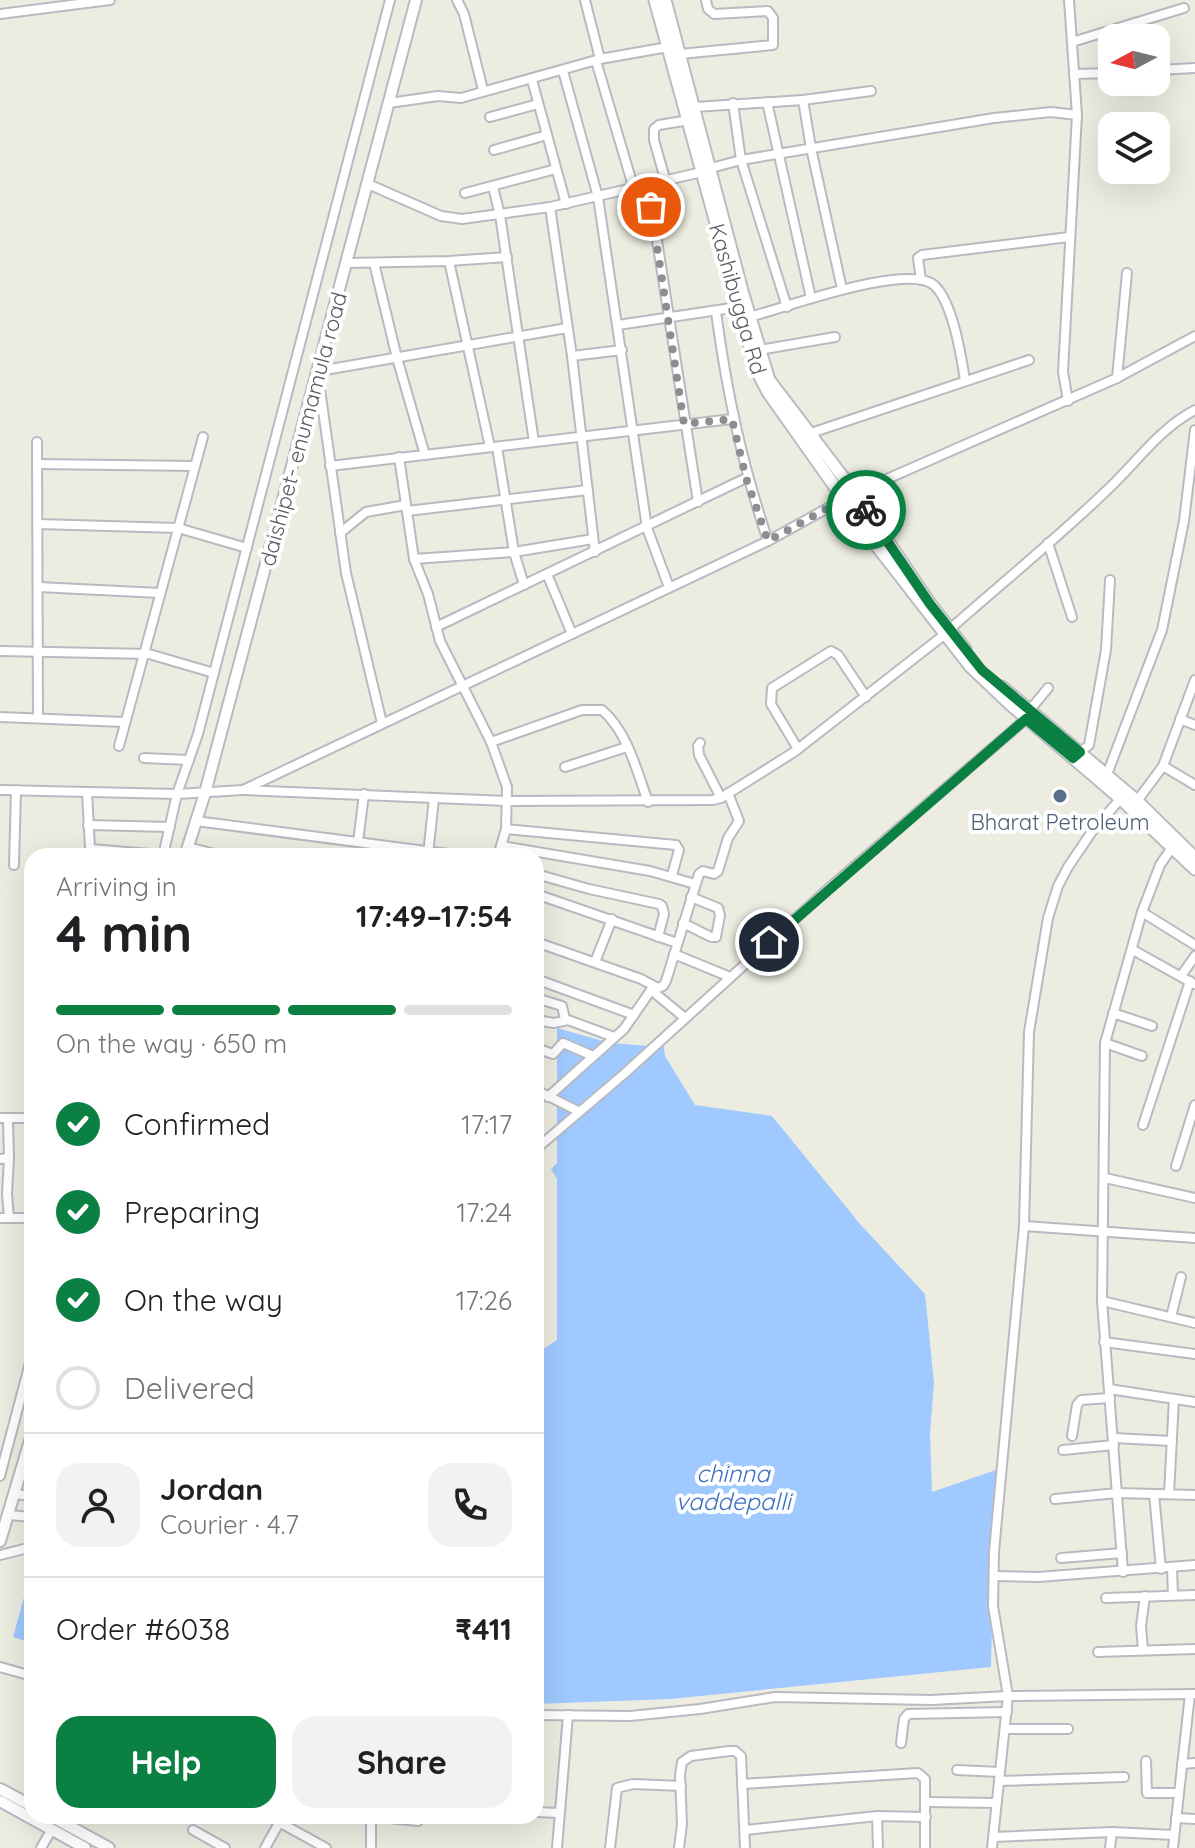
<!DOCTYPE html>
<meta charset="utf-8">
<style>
body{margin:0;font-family:Quicksand,sans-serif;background:#f2f2f2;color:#202124;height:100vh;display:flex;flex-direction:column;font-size:30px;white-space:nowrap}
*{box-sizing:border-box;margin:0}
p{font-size:26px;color:#757577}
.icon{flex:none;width:44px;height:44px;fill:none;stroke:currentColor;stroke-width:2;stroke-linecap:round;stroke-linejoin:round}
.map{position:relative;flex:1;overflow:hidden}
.sheet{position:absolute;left:24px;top:848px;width:520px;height:976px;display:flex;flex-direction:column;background:#fff;border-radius:24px;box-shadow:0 8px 32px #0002}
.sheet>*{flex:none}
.needle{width:52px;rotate:263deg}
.buttons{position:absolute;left:1098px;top:24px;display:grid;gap:16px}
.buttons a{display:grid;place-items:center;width:72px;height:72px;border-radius:16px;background:#fff;box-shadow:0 8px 32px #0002;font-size:40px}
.pin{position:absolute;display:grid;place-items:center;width:68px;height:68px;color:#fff;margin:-34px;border:4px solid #fff;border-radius:50%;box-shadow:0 2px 8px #0007}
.courier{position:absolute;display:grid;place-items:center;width:80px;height:80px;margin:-40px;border:6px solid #0b8043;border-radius:50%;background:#fff;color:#222;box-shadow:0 2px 10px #0007}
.headline em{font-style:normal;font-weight:700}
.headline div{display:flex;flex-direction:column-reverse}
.headline{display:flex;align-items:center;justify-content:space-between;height:136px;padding:0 32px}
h1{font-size:52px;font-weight:700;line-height:60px}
.bar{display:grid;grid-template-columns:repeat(4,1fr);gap:12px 8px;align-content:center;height:96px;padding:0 32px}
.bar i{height:10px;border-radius:6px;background:#e0e0e0}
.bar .active{background:#0b8043}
.bar p{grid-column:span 4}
.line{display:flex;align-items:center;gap:20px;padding:0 32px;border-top:2px solid #e0e0e0}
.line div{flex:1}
.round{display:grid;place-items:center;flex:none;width:84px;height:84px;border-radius:24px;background:#f2f2f2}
ol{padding:0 32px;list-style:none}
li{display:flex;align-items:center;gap:24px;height:88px}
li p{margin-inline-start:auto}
li .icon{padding:8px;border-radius:50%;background:#0b8043;color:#fff;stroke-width:4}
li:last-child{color:#757577}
li i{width:44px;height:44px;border:4px solid #e0e0e0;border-radius:50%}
.action{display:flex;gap:16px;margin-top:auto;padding:16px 32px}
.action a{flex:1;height:92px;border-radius:24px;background:#0b8043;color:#fff;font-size:32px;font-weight:700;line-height:92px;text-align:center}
.action a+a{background:#f2f2f2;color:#202124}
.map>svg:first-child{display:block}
.water{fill:#9fc9ff}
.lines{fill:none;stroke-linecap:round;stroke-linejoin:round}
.minor-casing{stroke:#b9bac1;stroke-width:12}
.tertiary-casing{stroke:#b9bac1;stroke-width:14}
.secondary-casing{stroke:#babcc4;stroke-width:15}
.minor{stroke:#fff;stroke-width:8}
.tertiary{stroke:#fff;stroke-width:10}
.secondary{stroke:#fff;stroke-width:11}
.done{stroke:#8d8e8f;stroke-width:8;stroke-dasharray:0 14.4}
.route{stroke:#0b8043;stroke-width:10}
.service-dot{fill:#5c6f8a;stroke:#fff;stroke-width:3}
.labels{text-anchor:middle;stroke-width:8;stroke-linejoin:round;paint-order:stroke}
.street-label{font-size:22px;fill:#5a5c63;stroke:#fff}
.service-label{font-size:22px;fill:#4e5e75;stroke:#fff}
.water-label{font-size:24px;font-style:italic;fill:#3d6ec7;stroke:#fff}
</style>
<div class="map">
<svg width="1195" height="1848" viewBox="0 0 1195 1848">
<rect width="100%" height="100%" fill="#edece1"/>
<g class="water">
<polygon points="557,1028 610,1043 664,1047 665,1056 695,1105 772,1116 860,1224 925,1294 934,1383 930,1433 932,1492 996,1470 991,1667 670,1699 536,1704 536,1354 557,1340 557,1179 551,1169 557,1163"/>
<polygon points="32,1582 32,1643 13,1637 28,1583"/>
</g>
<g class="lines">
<g class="minor-casing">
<g id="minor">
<polyline points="457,0 464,14 483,90"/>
<polyline points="585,0 600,59"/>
<polyline points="0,14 110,0"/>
<polyline points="1072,42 1184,8"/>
<polyline points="680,54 773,45 773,18 768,11 714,14 708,9 706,0"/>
<polyline points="596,61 633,186"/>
<polyline points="1156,70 1195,68"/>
<polyline points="563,71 598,197 647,528 669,587"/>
<polyline points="1074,74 1112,73"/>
<polyline points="532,80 566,204"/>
<polyline points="803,100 811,148 842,289"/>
<polyline points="767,102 811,298"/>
<polyline points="389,103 438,96 461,98 600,59 668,47"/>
<polyline points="733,103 741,160 787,307"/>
<polyline points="695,107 803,100 871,91"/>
<polyline points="490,117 538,104"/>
<polyline points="494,150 547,135"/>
<polyline points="711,168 741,160 994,118 1051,112 1077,115"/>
<polyline points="665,179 654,140 654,129 659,125 689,120"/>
<polyline points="648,183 698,502"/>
<polyline points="368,184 441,216 462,219 550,207 702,172"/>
<polyline points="493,187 500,215 534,442"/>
<polyline points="465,193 556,169"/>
<polyline points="550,207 572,356 595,552"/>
<polyline points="449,261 490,447"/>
<polyline points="347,263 449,261 507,257"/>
<polyline points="374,263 397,358 425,455"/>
<polyline points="921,280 918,258 922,255 1069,237"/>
<path d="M716,312C727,394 742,463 768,541"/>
<path d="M749,317C782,309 910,261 935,286C953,304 961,355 965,380"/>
<polyline points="618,325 738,307"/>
<polyline points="759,350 835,337"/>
<polyline points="572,356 622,350"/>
<polyline points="319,371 567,328"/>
<polyline points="318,375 346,573 382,723"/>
<polyline points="1117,378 1127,273"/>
<polyline points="1068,401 1063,372 1077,115 1069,0"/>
<polyline points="808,434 1029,360"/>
<polyline points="37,442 38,718"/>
<polyline points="497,447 514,552 524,585"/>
<polyline points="399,457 414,559 514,552 593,539"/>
<polyline points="37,464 195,466"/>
<polyline points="330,466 732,419"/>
<polyline points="407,511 588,490"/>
<polyline points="38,524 178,528 247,548"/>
<polyline points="340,533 366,512 406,505"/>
<polyline points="1048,543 1072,617"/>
<polyline points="414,559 428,594 440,641 491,742 507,787 506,829 498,856"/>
<polyline points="547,574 572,634"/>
<polyline points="38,587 160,593"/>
<polyline points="436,627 746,478"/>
<path d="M950,629C1001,584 1055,540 1104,493C1135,465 1157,430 1195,410"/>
<polyline points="0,651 149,654 214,673"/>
<polyline points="1029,711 1048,688"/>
<polyline points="0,717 124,722"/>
<polyline points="1180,719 1195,725"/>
<path d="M491,742L582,710H602C627,731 637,771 648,802"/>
<polyline points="700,743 698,746 699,755 721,798"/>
<polyline points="119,746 203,437"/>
<polyline points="798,749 771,704 772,688 831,651 838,655 866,697"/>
<polyline points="1077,755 1089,745 1106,650 1110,580"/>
<polyline points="144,758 189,760"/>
<polyline points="1163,766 1195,785"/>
<polyline points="565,767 627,747"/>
<polyline points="1106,777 1162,630 1184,521 1195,430"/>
<polyline points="0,790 177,794 243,790 768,541 855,493 1117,378 1195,336"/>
<polyline points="244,790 507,801 713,800 721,798 794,752 944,635"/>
<polyline points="87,792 90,849 163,855"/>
<polyline points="1137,801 1163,766 1195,680"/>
<polyline points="196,821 464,856"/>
<polyline points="88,825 170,827"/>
<polyline points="506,829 676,845 679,850 672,875"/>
<polyline points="358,842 364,794"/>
<polyline points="502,846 650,871 695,884"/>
<polyline points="187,847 223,856"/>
<polyline points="428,855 434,798"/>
<polyline points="163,856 177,794 198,734 390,0"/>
<polyline points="14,865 16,790"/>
<polyline points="536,874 589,889 659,904 662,906 664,914 658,937"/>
<polyline points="536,894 677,943"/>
<polyline points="1142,912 1195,945"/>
<polyline points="683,923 711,937 716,937 720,915 718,908 691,897"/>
<polyline points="536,942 641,979 658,988"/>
<polyline points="1133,950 1194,984"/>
<polyline points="674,954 730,977"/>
<polyline points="595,962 612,919"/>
<polyline points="1181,976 1195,956"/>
<polyline points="536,979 634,1015"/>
<polyline points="651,990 685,1018"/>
<polyline points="536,998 562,1006 565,1019"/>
<polyline points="1113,1013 1152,1026"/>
<polyline points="536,1020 554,1023 568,1020 614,1037"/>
<polyline points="1105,1043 1142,1056"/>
<polyline points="536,1048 553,1054 563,1043 593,1056"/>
<polyline points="536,1090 578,1111"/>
<polyline points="548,1097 624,1029 651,990 663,986 666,981 699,874 703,871 714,874 718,871 728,838 739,821 728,793"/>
<polyline points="0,1118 32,1118"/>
<polyline points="8,1119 9,1158"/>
<polyline points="1143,1125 1190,981"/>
<polyline points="536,1149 624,1074 828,889 1026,719"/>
<polyline points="0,1159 9,1158 7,1194 9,1217"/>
<polyline points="1176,1166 1195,1105"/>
<polyline points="1105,1178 1195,1198"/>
<polyline points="0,1218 32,1218"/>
<polyline points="1024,1226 1195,1238"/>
<polyline points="1102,1301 1195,1323"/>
<polyline points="1171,1317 1181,1277"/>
<polyline points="1104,1342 1195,1354"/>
<polyline points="1109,1389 1195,1402"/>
<polyline points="1072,1436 1077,1405 1081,1400 1110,1398"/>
<polyline points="1114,1438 1172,1441"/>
<polyline points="1063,1450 1114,1445"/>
<polyline points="20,1471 32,1473"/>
<polyline points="0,1476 32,1355"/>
<polyline points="15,1494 32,1496"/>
<polyline points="1154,1494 1161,1569"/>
<polyline points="1169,1494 1174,1399"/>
<polyline points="1055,1499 1117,1493 1195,1495"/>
<polyline points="9,1515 32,1517"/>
<polyline points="0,1555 32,1547"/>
<polyline points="1061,1558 1122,1553"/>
<polyline points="1172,1568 1173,1595"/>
<polyline points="1123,1572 1102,1301 1105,1043 1142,912 1160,865 1175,843"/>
<polyline points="994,1576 1038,1577 1195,1565"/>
<polyline points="1106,1598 1195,1595"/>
<polyline points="1143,1650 1141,1626 1145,1596"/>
<polyline points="1098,1652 1195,1649"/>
<polyline points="0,1667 32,1676"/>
<polyline points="536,1715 630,1716 700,1709 775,1697 931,1700 1008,1696 1195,1694"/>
<polyline points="1005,1729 1068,1729"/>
<polyline points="901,1743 904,1719 908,1714 1007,1712"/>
<polyline points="1146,1761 1147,1793 1179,1793"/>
<polyline points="1182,1764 1195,1763"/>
<polyline points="957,1770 1000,1772"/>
<polyline points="999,1781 1124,1777"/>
<polyline points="742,1784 918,1773 925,1779 925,1848"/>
<polyline points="927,1802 996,1803"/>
<polyline points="536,1812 559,1813"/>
<polyline points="268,1816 326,1848"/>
<polyline points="369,1816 418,1821 422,1816"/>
<polyline points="877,1816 878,1848"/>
<polyline points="1176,1818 1195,1819"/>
<polyline points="193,1830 225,1848"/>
<polyline points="746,1830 877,1816 926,1817"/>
<polyline points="993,1837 1112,1832 1174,1835"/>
<polyline points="41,1848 52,1829"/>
<polyline points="265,1848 283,1816"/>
<polyline points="371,1848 371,1818"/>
<polyline points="557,1848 568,1715"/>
<polyline points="610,1848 617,1788 633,1784 681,1786"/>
<polyline points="679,1848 682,1824 680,1775 682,1762 691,1756 729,1751 735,1751 741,1756 745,1848"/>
<polyline points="992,1848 1008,1696 993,1606 994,1552 1024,1226 1029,1032 1048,918 1058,886 1068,867 1093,830 1122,797"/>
<polyline points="1110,1848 1112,1832"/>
<polyline points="1173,1848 1190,1694"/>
</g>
</g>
<g class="tertiary-casing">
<g id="tertiary">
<polyline points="185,856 205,793 416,0"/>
<polyline points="0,1541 32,1434"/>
<polyline points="0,1789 32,1806"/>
<polyline points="0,1801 85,1848"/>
<polyline points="51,1816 109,1848"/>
</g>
</g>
<g class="secondary-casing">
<g id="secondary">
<polyline points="655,0 756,369 768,392 838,491 842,501 970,666 1010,704 1120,798 1195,869"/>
<polyline points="665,0 742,291 769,380 855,493 930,604 965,649"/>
<polyline points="1002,687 1137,801 1195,858"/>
</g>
</g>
<use href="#minor" class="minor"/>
<use href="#tertiary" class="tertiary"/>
<use href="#secondary" class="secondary"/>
</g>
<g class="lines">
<polyline class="done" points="651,207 684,424 732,419 746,478 768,541 855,493 866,510"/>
<polyline class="route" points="769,942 1026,719 1073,758 1080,752 982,670 930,604 866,510"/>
</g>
<circle class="service-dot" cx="1060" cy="796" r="8"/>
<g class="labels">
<g class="street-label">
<text transform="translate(738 299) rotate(74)" y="8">Kashibugga Rd</text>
<text transform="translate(303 429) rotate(-75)" y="8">daishipet- enumamula road</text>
</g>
<g class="service-label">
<text x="1060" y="830">Bharat Petroleum</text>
</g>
<g class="water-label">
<text x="733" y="1482">chinna<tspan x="733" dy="28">vaddepalli</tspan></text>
</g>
</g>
</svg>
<div class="buttons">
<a><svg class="needle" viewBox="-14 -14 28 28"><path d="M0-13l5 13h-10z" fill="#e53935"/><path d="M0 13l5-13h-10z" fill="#757577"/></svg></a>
<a><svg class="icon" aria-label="layers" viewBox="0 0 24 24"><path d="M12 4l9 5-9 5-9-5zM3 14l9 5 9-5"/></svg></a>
</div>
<div class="pin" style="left:651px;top:207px;background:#ea580c"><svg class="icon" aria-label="bag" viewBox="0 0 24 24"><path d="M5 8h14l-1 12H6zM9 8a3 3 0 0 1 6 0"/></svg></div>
<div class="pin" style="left:769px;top:942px;background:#1f2937"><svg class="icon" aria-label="home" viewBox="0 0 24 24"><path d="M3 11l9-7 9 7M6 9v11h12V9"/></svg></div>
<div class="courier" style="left:866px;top:510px"><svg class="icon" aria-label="bike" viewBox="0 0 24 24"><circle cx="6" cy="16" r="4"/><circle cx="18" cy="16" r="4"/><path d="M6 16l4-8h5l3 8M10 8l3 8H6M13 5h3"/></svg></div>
<section class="sheet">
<div class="headline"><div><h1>4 min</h1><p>Arriving in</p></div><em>17:49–17:54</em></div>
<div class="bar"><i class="active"></i><i class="active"></i><i class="active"></i><i></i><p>On the way · 650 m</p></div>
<ol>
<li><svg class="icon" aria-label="check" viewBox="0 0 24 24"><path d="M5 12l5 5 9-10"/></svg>Confirmed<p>17:17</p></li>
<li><svg class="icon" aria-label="check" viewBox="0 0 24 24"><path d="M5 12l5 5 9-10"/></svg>Preparing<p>17:24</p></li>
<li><svg class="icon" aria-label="check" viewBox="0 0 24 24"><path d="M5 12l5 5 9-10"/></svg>On the way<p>17:26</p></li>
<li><i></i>Delivered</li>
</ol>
<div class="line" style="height:144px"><a class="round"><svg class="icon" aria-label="person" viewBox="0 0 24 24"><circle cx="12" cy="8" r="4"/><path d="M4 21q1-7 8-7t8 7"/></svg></a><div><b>Jordan</b><p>Courier · 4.7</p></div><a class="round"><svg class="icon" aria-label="phone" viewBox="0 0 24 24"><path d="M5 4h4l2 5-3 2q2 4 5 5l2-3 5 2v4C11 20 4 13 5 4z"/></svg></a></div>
<div class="line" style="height:104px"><div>Order #6038</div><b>₹411</b></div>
<div class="action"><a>Help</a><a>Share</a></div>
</section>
</div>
